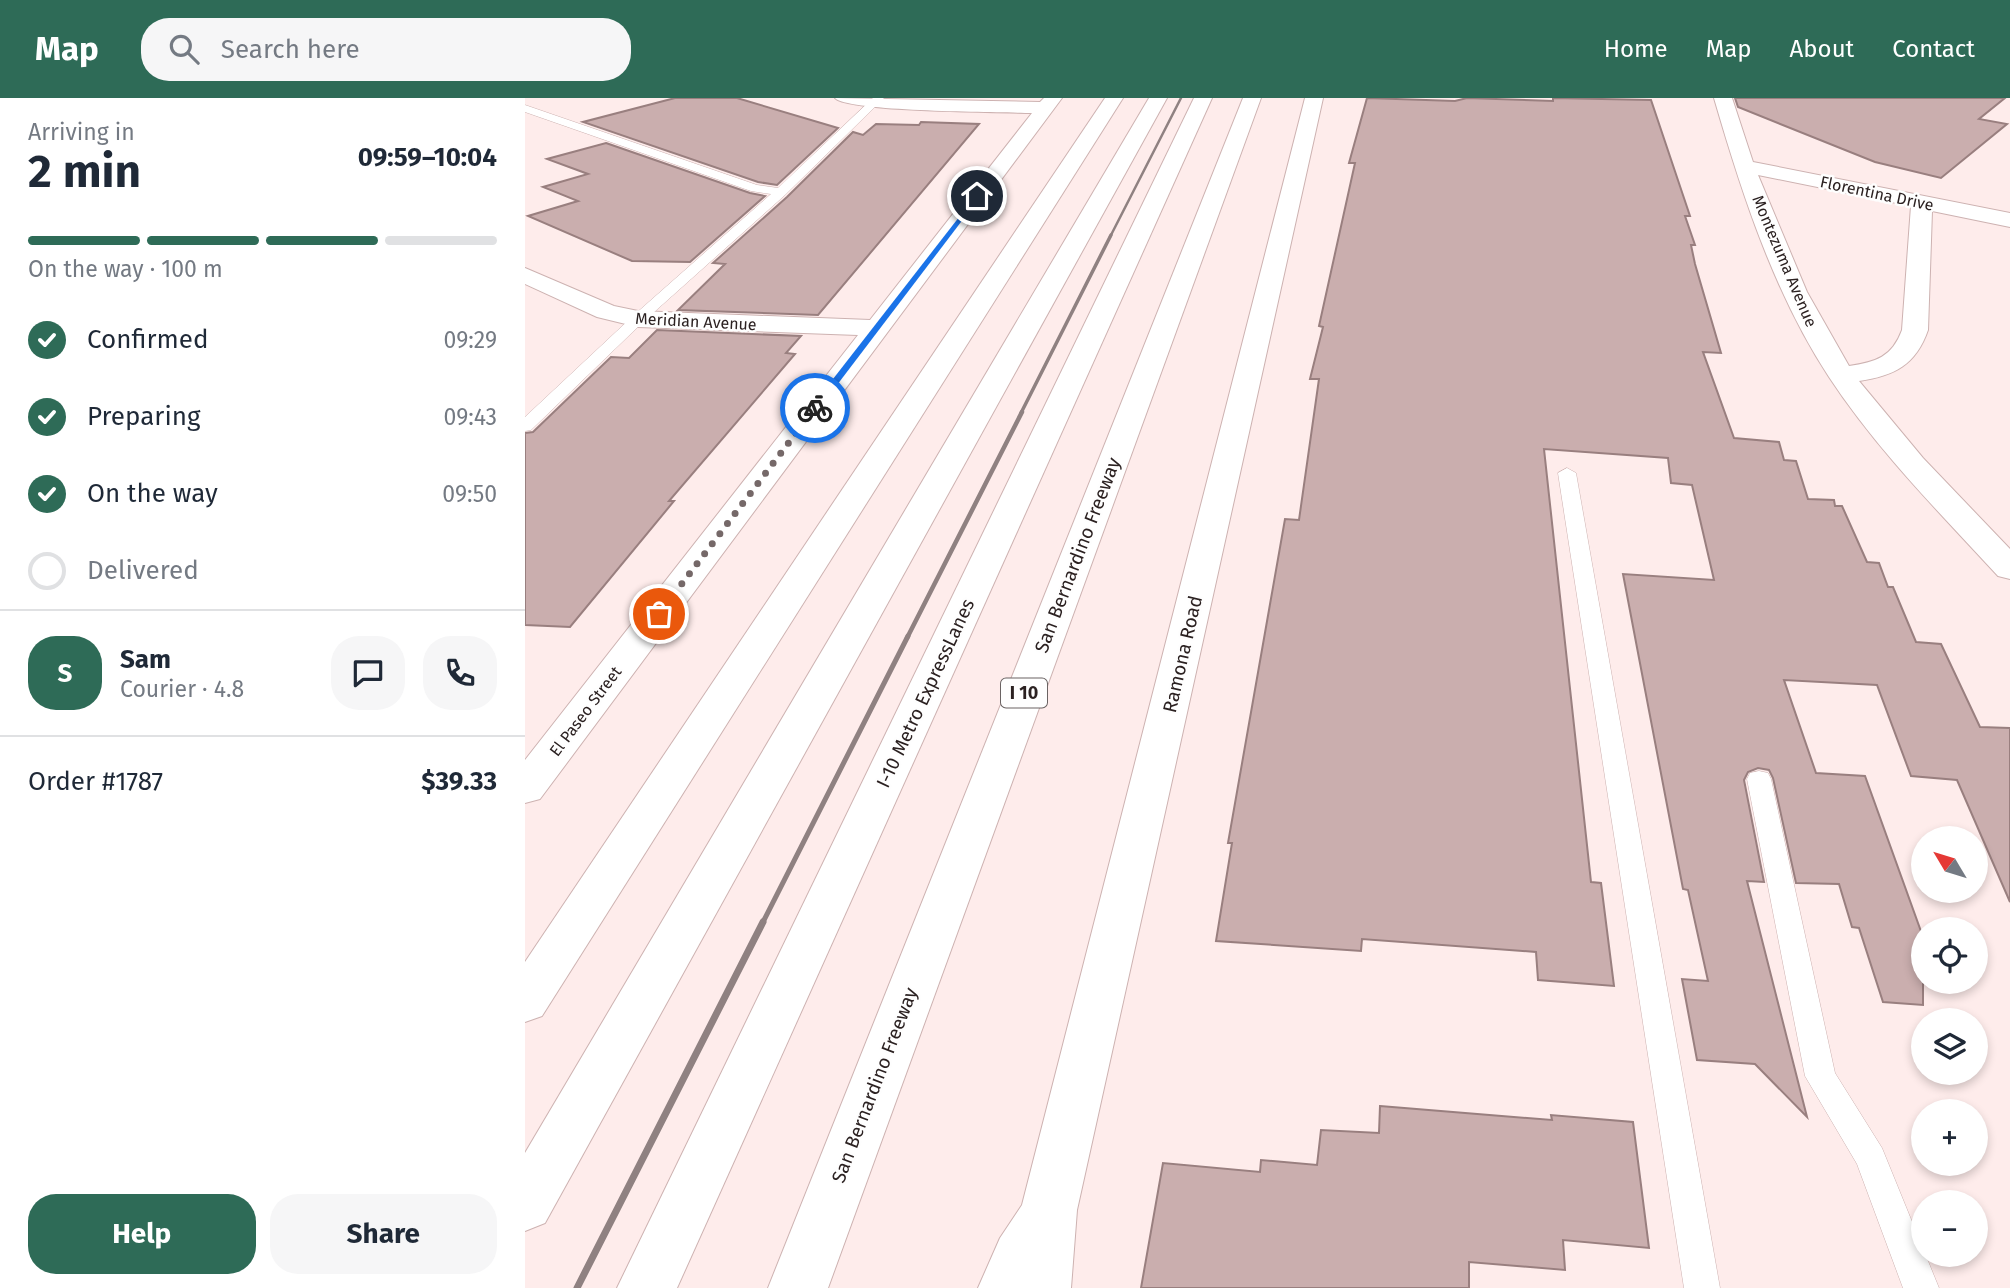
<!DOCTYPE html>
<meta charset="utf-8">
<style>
body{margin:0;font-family:"Fira Sans",sans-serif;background:#f6f6f7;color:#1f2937;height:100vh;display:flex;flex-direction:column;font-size:26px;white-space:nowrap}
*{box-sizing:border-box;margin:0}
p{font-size:23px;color:#747a83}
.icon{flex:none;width:38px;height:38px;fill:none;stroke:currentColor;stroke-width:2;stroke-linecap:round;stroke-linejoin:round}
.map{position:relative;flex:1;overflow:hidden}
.details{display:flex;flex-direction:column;background:#fff;width:525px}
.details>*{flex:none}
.needle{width:46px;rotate:308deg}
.controls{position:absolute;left:1386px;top:728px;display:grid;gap:14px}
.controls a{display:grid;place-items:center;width:77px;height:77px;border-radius:50%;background:#fff;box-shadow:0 4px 10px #0003;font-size:35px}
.pin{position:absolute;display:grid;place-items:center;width:60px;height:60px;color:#fff;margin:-30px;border:4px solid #fff;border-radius:50%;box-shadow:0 2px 7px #0007}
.courier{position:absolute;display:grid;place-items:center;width:70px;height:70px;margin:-35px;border:5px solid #1a73e8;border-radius:50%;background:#fff;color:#222;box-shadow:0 2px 9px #0007}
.summary em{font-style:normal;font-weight:700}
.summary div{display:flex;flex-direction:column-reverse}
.summary{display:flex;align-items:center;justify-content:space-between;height:119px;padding:0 28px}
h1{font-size:46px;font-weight:700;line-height:52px}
.bar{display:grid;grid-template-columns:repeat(4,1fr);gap:10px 7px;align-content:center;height:84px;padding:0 28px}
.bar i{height:9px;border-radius:5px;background:#e0e1e3}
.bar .on{background:#2e6b57}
.bar p{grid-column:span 4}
.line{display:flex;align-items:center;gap:18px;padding:0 28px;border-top:2px solid #e0e1e3}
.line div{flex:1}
.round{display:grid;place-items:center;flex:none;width:74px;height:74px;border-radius:28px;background:#f6f6f7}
ol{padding:0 28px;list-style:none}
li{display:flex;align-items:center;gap:21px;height:77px}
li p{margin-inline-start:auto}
li .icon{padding:7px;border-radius:50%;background:#2e6b57;color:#fff;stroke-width:4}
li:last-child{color:#747a83}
li i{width:38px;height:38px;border:4px solid #e0e1e3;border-radius:50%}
.primary-button{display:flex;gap:14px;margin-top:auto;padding:14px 28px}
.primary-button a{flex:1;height:80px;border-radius:28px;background:#2e6b57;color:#fff;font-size:28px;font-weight:700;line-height:80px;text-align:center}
.primary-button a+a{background:#f6f6f7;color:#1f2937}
header{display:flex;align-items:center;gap:42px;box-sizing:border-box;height:98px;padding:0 35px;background:#2e6b57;color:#fff}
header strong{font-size:33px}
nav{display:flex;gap:38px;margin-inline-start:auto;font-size:24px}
.search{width:490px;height:63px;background:#f6f6f7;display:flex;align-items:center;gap:18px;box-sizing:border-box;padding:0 24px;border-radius:28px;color:#747a83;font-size:26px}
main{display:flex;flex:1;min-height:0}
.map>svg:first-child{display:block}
.building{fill:#caaeae;stroke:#997f7f;stroke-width:2}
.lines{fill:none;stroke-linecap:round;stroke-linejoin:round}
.service-casing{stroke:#cdb2b1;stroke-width:1}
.minor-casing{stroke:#cdb2b1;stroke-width:2}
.motorway-casing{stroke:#cdb2b1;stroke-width:2}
.service{fill:#fff;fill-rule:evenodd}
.minor{fill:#fff;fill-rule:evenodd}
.motorway{fill:#fff;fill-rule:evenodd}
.rail-far4{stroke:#8f8181;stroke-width:2.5}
.rail-far3{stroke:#8f8181;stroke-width:3.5}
.rail-far2{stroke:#8f8181;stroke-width:4.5}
.rail-far1{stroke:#8f8181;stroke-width:5}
.rail{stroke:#8f8181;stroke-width:7}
.route{fill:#1a73e8}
.done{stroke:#756868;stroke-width:7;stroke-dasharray:0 12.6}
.labels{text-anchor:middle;stroke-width:5;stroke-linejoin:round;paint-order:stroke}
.far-street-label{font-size:16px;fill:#2b2121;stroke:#fefefe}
.shield{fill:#fefefe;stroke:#6a6363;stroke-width:2}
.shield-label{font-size:18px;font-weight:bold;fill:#2b2121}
.street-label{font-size:19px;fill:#2b2121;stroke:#fefefe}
</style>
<header>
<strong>Map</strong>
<div class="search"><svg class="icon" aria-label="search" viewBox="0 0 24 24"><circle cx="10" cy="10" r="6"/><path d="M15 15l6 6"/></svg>Search here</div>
<nav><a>Home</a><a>Map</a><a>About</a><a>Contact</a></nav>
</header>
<main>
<section class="details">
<div class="summary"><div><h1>2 min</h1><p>Arriving in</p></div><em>09:59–10:04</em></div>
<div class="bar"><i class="on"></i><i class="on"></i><i class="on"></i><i></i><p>On the way · 100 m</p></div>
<ol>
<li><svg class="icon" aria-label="check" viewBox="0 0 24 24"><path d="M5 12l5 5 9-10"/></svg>Confirmed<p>09:29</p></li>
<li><svg class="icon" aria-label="check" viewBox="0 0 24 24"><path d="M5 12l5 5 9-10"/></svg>Preparing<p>09:43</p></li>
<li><svg class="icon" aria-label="check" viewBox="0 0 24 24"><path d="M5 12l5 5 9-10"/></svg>On the way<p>09:50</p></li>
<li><i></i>Delivered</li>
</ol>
<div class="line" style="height:126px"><b class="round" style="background:#2e6b57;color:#fff">S</b><div><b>Sam</b><p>Courier · 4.8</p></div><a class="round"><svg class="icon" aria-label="chat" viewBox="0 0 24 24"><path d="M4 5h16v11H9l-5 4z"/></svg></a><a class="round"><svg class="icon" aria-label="phone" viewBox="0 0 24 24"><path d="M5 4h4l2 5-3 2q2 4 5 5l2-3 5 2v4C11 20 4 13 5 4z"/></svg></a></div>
<div class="line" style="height:91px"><div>Order #1787</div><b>$39.33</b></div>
<div class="primary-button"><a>Help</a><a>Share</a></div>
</section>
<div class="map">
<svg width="1485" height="1190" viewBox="0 0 1485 1190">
<rect width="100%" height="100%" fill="#feeceb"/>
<g class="building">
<polygon points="150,0 212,0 313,30 252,87 233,84 58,24"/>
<polygon points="842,0 930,3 942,0 1028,3 1028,0 1126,2 1165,118 1160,118 1170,147 1166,147 1170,166 1196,255 1178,254 1209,340 1254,344 1259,362 1271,363 1283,401 1309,402 1310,408 1317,408 1342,464 1354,465 1363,489 1368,489 1391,544 1416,546 1455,629 1485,630 1485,804 1432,682 1386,678 1352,587 1259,582 1291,675 1340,678 1398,839 1398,907 1358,904 1334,830 1327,829 1314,786 1271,785 1248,680 1244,672 1233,670 1223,674 1219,682 1239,784 1222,783 1282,1019 1230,966 1172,962 1157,881 1183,883 1163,792 1158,791 1098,476 1189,482 1167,387 1146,385 1143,360 1019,351 1066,784 1076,785 1089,888 1013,882 1011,854 837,841 836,853 691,843 707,745 703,745 760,421 774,422 794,281 785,281 798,229 794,228 830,65 824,65"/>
<polygon points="1210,0 1480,0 1454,21 1482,26 1416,80 1350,64 1213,9"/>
<polygon points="396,24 454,26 293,217 153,212 200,166 188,165 262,99 328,34 338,37 351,26 394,27"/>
<polygon points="81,45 225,95 240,98 165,164 107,163 3,118 53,103 18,89 63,76 22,61"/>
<polygon points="132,232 276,238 261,255 270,256 144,403 149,403 45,529 0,527 0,335 8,334 86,259 104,260"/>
<polygon points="855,1008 1027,1022 1026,1017 1108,1024 1124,1150 1038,1142 1040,1172 944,1164 944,1190 616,1190 638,1065 735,1074 736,1062 792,1067 796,1032 854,1035"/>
</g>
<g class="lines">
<g class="service-casing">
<g id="service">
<polygon points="348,0 359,0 260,97 118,224 6,332 0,333 0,319 108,218 246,96 226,93 0,14 0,7 232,87 253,90"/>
<polygon points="1042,370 1051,375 1195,1190 1159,1190 1033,375"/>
<polygon points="1234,673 1243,675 1246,681 1310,975 1357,1050 1414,1190 1378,1190 1332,1066 1280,978 1222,681 1225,675"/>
</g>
</g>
<g class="minor-casing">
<g id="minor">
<path d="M310,0L515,4L519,0H537L15,701L0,705V662L333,237L113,229L72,219L0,186V170L89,208L113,213L345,222L507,15C478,14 323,14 310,0Z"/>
<polygon points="780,0 798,0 552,1112 546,1190 453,1190 475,1140 497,1107"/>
<path d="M1189,0H1207L1228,64L1485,115V129L1407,113L1403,232C1391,267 1369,278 1334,283L1398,360L1485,451V481L1473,478C1414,414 1352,352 1304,279C1249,195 1217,96 1189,0ZM1233,77L1386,108L1377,232C1367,259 1351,264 1324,268L1282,194Z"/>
</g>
</g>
<g class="motorway-casing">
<g id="motorway">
<polygon points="580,0 598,0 17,918 0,924 0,864"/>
<polygon points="624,0 642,0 20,1125 0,1133 0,1055"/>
<polygon points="669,0 687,0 152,1190 92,1190"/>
<polygon points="718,0 736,0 303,1190 243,1190"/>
</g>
</g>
<use href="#service" class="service"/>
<use href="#minor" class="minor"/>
<use href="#motorway" class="motorway"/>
<polyline class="rail-far4" points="585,139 656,0"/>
<polyline class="rail-far3" points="496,315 586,137"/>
<polyline class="rail-far2" points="382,540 497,314"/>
<polyline class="rail-far1" points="237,826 383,538"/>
<polyline class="rail" points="52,1190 238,824"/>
</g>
<polygon class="route" points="452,96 455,99 293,312 287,312 287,308"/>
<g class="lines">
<polyline class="done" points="134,516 290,310"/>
</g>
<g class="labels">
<g class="far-street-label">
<text transform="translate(1352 95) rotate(12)" y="6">Florentina Drive</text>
<text transform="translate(1260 163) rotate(67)" y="6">Montezuma Avenue</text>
<text transform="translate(171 223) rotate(3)" y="6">Meridian Avenue</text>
<text transform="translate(60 613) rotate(-53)" y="6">El Paseo Street</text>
</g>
<rect class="shield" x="476" y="580.5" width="46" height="29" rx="5"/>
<g class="shield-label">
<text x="499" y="601">I 10</text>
</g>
<g class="street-label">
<text transform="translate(552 457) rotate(-69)" y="7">San Bernardino Freeway</text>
<text transform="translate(657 556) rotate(-77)" y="7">Ramona Road</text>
<text transform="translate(400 595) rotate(-65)" y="7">I-10 Metro ExpressLanes</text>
<text transform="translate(349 987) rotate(-69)" y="7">San Bernardino Freeway</text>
</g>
</g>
</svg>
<div class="controls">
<a><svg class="needle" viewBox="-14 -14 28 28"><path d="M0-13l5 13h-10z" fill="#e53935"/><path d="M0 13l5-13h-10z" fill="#747a83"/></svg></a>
<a><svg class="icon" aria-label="locate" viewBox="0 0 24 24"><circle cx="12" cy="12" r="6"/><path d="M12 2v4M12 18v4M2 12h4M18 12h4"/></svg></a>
<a><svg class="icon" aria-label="layers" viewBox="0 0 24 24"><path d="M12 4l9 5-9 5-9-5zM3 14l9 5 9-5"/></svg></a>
<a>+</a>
<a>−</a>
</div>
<div class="pin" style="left:134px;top:516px;background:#ea580c"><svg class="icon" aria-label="bag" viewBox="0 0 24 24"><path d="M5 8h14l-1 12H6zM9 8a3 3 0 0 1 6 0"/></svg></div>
<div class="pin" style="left:452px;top:98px;background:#1f2937"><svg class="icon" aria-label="home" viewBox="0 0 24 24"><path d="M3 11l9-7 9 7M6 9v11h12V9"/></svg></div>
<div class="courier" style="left:290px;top:310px"><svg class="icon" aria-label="bike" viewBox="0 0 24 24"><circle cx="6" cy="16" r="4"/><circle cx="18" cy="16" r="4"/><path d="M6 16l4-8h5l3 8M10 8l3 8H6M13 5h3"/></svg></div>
</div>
</main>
